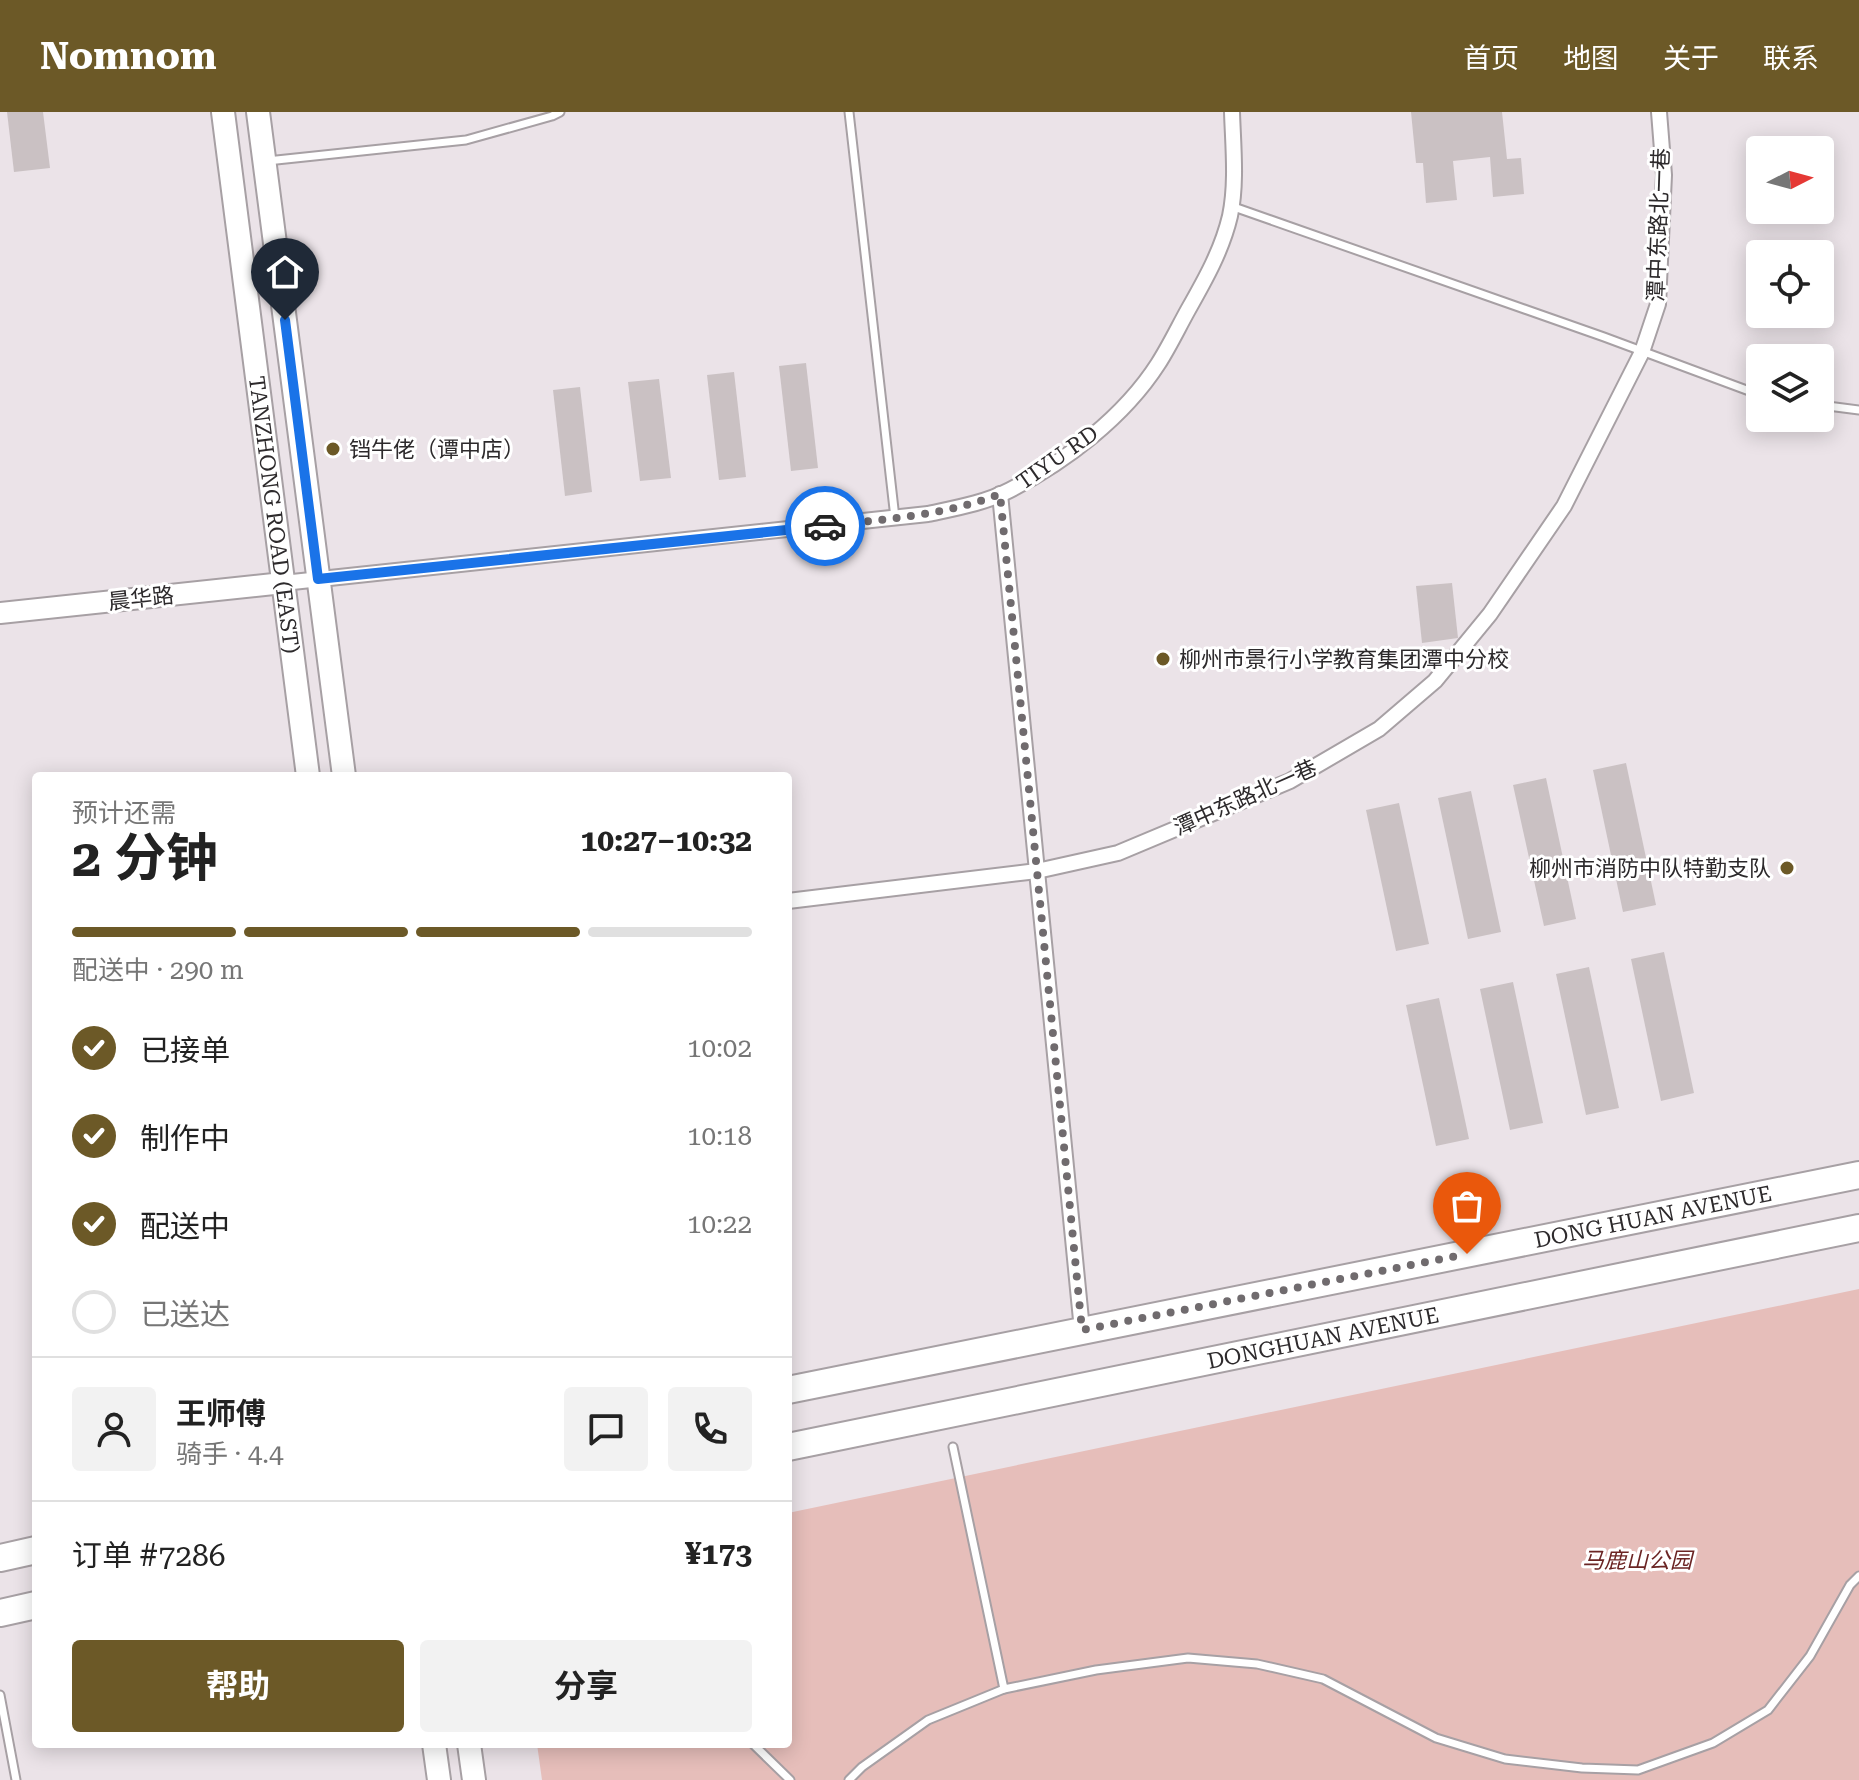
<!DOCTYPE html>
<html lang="zh">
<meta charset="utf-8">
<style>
body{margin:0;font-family:"Roboto Serif","Noto Sans SC",serif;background:#f2f2f2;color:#222;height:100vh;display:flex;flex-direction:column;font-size:30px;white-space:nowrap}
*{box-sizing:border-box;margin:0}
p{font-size:26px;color:#767676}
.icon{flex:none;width:44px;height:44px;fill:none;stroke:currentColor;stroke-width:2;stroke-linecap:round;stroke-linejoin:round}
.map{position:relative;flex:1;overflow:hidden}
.panel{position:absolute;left:32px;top:660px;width:760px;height:976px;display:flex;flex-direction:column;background:#fff;border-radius:8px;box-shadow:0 4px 20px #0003}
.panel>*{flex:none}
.needle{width:52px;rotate:84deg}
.controls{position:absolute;left:1746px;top:24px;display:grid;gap:16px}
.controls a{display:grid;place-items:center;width:88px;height:88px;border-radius:8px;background:#fff;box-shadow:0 4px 20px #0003;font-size:40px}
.pin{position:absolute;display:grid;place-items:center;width:68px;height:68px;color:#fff;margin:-82px -34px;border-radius:50% 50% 50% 0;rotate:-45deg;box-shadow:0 0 8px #0007}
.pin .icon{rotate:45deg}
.courier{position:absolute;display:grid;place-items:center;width:80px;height:80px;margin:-40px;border:6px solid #1a73e8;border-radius:50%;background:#fff;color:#222;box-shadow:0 2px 10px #0007}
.head em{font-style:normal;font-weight:700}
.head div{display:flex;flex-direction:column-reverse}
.head{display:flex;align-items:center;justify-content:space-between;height:136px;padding:0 40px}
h1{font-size:52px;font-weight:700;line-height:60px}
.bar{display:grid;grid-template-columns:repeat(4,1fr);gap:12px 8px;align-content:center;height:96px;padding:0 40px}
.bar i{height:10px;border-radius:6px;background:#e0e0e0}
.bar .current{background:#6c5927}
.bar p{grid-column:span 4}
.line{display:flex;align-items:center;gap:20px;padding:0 40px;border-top:2px solid #e0e0e0}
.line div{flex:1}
.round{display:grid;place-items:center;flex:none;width:84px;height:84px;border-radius:8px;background:#f2f2f2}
ol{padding:0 40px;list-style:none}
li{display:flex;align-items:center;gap:24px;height:88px}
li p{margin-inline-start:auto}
li .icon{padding:8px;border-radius:50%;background:#6c5927;color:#fff;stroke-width:4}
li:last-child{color:#767676}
li i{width:44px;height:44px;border:4px solid #e0e0e0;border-radius:50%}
.cta{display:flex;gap:16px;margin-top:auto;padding:16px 40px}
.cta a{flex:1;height:92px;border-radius:8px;background:#6c5927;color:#fff;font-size:32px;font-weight:700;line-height:92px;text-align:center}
.cta a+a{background:#f2f2f2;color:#222}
header{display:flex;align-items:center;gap:48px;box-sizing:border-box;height:112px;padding:0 40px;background:#6c5927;color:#fff}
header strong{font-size:38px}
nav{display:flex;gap:44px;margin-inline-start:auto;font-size:28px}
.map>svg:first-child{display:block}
.green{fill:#e6beba}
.building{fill:#cac1c3}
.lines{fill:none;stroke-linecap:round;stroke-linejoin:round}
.lane-casing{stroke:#a7a0a4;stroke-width:11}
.street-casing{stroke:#a7a0a4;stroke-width:18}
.secondary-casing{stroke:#a7a0a4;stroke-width:24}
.primary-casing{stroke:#a7a0a4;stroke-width:26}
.highway-casing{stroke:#a7a0a4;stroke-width:30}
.lane{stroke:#fff;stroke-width:7}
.street{stroke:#fff;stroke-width:14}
.secondary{stroke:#fff;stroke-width:20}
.primary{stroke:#fff;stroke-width:22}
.highway{stroke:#fff;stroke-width:26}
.done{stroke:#706b6e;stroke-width:8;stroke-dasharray:0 14.4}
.route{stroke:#1a73e8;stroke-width:10}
.poi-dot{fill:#6c5927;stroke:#fff;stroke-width:3}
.labels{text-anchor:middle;stroke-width:6;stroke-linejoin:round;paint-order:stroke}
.street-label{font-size:22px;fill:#2d2a2c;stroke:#fff}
.poi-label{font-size:22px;fill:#2d2a2c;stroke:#fff;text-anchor:start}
.park-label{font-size:22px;font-style:italic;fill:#6b2524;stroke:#fff}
</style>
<header>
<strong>Nomnom</strong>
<nav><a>首页</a><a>地图</a><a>关于</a><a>联系</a></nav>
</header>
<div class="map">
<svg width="1859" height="1668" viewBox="0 0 1859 1668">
<rect width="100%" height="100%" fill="#ebe3e8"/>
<polygon class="green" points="1859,1177 1859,1668 542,1668 537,1632 788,1632 788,1401"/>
<g class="building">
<polygon points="7,0 43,0 50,56 14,60"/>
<polygon points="1411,0 1502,0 1507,47 1521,46 1524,82 1493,85 1490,45 1453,49 1457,88 1426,91 1423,51 1416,51"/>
<polygon points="806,251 818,356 791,359 779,254"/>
<polygon points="734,260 746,365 719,368 707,263"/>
<polygon points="659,267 671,366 640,369 628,270"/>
<polygon points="580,275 592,380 565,384 553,278"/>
<polygon points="1452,471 1458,526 1422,531 1416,474"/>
<polygon points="1626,651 1656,793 1623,800 1593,658"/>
<polygon points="1546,666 1576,807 1544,814 1513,673"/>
<polygon points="1471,679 1501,820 1468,827 1438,686"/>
<polygon points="1399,691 1429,832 1396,839 1366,698"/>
<polygon points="1664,840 1694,981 1661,989 1631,847"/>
<polygon points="1589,855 1619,996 1586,1003 1556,862"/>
<polygon points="1513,870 1543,1011 1510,1018 1480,877"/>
<polygon points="1439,886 1469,1027 1436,1034 1406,893"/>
</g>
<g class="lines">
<g class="lane-casing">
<g id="lane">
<polyline points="849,0 895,406"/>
<polyline points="267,49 466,28 552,4 560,0"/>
<polyline points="1231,94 1604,225 1760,283"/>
<polyline points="1820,293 1859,298"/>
<polyline points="953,1335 1004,1577 1096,1558 1188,1546 1257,1552 1323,1567 1436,1626 1505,1647 1582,1656 1638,1658 1713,1631 1768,1598 1810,1544 1850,1473 1859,1464"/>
<polyline points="0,1583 16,1668"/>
<polyline points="753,1632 790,1668"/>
<polyline points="849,1668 862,1655 928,1608 1004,1577"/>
</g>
</g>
<g class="street-casing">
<g id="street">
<polyline points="1000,382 1082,1218"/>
<path d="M283,471L928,402C956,396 985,391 1010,378C1065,350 1124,305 1158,252C1169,235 1178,216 1188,198C1205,168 1222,138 1230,104C1237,71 1233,33 1232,0"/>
<polyline points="788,789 1037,759 1118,741 1290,669 1379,617 1435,569 1490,502 1564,394 1642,240 1658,192 1664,63 1659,0"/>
</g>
</g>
<g class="secondary-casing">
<polyline id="secondary" points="0,501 283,471"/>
</g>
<g class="primary-casing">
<g id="primary">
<path id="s1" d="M223,0L308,664"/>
<polyline points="258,0 344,664"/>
<polyline points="434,1632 439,1668"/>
<polyline points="469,1632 474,1668"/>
</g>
</g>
<g class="highway-casing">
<g id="highway">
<path id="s2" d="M788,1278L1859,1063"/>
<path id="s3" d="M788,1335L1859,1116"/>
<polyline points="0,1446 36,1438"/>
<polyline points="0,1501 36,1493"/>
</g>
</g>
<use href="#lane" class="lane"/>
<use href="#street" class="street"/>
<use href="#secondary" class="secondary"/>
<use href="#primary" class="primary"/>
<use href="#highway" class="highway"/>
</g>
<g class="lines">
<path class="done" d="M825,414C885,407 944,404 1000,382L1082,1218L1467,1142"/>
<polyline class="route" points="285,208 318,467 825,414"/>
</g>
<g class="poi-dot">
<circle cx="333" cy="337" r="8"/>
<circle cx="1163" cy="547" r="8"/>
<circle cx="1787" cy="756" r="8"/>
</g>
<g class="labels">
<g class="street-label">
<text transform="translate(1658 113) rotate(-88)" y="8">潭中东路北一巷</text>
<text transform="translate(1057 345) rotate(-35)" y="8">TIYU RD</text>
<text dy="8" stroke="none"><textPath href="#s1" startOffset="406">TANZHONG ROAD (EAST)</textPath></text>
<text transform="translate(141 486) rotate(-6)" y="8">晨华路</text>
<text transform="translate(1245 685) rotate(-24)" y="8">潭中东路北一巷</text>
<text dy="8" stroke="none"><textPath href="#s2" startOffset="882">DONG HUAN AVENUE</textPath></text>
<text dy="8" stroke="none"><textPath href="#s3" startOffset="546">DONGHUAN AVENUE</textPath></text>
</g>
<g class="poi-label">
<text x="349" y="345">铛牛佬（谭中店）</text>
<text x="1179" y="555">柳州市景行小学教育集团潭中分校</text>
<text x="1771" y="764" text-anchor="end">柳州市消防中队特勤支队</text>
</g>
<g class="park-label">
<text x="1637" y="1456">马鹿山公园</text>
</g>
</g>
</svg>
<div class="controls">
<a><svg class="needle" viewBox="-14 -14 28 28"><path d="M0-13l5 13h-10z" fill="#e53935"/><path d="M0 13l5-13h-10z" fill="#767676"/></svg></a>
<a><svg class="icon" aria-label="locate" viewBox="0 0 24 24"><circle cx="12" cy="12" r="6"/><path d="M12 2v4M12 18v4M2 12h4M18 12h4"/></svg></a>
<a><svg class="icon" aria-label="layers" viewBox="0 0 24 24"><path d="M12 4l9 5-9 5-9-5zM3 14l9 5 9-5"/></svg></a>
</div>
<div class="pin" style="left:1467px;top:1142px;background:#ea580c"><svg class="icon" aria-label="bag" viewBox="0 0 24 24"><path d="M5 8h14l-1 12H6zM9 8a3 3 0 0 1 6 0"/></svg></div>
<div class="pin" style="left:285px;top:208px;background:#1f2937"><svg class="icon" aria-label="home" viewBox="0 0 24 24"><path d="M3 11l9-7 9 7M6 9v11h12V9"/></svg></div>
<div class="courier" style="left:825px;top:414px"><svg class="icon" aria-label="car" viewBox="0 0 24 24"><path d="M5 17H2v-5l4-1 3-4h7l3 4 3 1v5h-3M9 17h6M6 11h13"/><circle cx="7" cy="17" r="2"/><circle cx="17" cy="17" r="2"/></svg></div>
<section class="panel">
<div class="head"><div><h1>2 分钟</h1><p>预计还需</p></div><em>10:27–10:32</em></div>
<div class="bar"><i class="current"></i><i class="current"></i><i class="current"></i><i></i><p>配送中 · 290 m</p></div>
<ol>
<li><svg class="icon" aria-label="check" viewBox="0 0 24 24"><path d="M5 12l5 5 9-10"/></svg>已接单<p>10:02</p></li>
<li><svg class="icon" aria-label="check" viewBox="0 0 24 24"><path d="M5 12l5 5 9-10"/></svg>制作中<p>10:18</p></li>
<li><svg class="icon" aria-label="check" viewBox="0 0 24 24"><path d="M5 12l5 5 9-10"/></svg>配送中<p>10:22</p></li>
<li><i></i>已送达</li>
</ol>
<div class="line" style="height:144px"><a class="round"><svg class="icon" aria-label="person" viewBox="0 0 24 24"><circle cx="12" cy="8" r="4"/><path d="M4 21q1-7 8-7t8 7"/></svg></a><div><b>王师傅</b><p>骑手 · 4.4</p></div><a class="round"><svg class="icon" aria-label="chat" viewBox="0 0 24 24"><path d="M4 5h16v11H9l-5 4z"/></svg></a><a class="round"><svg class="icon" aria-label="phone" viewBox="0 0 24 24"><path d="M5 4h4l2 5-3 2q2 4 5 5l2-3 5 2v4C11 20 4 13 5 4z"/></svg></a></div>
<div class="line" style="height:104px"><div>订单 #7286</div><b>¥173</b></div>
<div class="cta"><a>帮助</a><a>分享</a></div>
</section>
</div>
